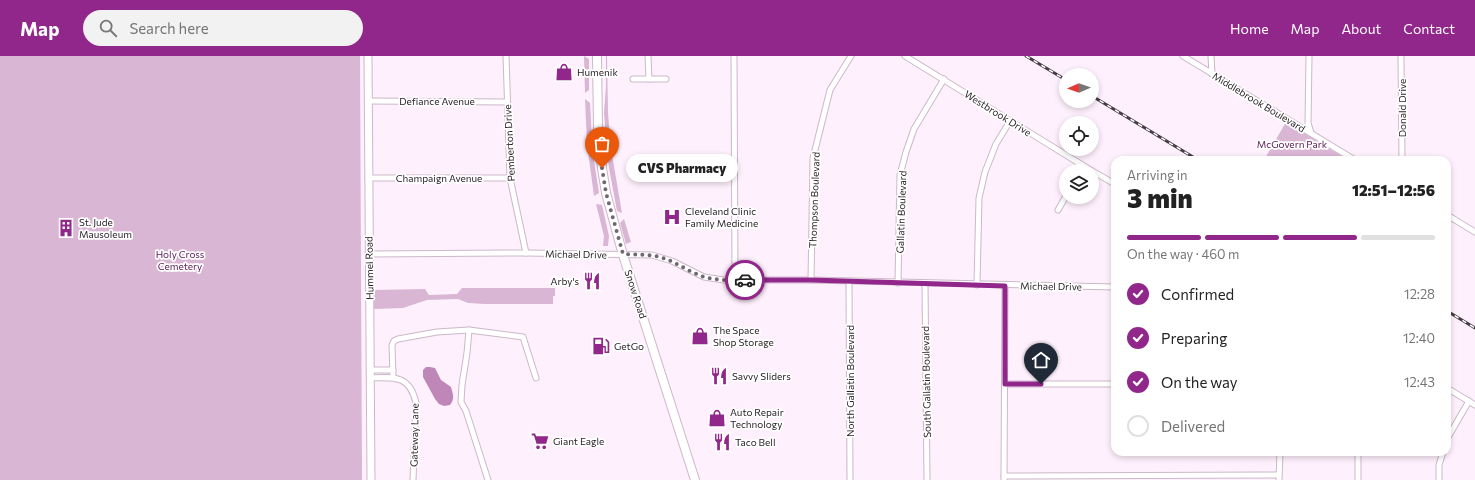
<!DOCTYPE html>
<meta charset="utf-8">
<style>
body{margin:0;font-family:Commissioner,sans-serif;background:#f2f2f2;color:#222;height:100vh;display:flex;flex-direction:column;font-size:15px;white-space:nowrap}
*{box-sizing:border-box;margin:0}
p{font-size:13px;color:#767676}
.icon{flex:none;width:22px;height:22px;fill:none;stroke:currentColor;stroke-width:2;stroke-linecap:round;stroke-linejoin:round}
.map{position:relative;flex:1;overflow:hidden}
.sheet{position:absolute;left:1111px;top:100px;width:340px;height:300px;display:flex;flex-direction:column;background:#fff;border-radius:12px;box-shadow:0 2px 6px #0003}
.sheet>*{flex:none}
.needle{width:26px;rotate:268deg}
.fabs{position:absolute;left:1059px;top:12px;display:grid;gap:8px}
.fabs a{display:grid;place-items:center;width:40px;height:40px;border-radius:50%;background:#fff;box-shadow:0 2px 6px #0003;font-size:20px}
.pin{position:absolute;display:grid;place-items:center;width:34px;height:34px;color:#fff;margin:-41px -17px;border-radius:50% 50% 50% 0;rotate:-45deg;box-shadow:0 0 4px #0007}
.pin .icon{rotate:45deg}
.courier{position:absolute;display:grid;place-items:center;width:40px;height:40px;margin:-20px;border:3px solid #91278b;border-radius:50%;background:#fff;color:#222;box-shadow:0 1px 5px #0007}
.bubble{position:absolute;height:28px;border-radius:14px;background:#fff;box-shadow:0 2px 6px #0003;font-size:13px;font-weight:800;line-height:28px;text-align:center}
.overview em{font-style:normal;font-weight:800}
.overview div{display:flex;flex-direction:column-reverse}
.overview{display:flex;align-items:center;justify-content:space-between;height:68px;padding:0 16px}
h1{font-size:26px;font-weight:800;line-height:30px}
.bar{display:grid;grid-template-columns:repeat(4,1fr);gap:6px 4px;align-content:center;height:48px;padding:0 16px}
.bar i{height:5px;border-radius:3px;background:#e0e0e0}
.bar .on{background:#91278b}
.bar p{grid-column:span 4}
ol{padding:0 16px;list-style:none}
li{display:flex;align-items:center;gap:12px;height:44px}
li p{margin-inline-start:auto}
li .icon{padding:4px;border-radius:50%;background:#91278b;color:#fff;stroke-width:4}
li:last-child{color:#767676}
li i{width:22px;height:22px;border:2px solid #e0e0e0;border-radius:50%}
header{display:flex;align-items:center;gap:24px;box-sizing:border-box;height:56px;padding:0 20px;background:#91278b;color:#fff}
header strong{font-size:19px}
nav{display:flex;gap:22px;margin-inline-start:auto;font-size:14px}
.search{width:280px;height:36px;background:#f2f2f2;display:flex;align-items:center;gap:10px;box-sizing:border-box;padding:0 14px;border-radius:22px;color:#767676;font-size:15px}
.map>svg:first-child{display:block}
.green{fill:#dab6d5}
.water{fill:#bf87b8}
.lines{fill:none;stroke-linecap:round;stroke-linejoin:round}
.street-casing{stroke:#ccb8c9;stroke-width:7}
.secondary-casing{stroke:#ccb8c9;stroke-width:9}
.primary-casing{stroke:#ccb8c9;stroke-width:10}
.street{stroke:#fff;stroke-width:5}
.secondary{stroke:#fff;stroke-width:7}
.primary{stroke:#fff;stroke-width:8}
.rail-casing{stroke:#453c44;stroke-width:3}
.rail{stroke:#fff;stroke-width:1.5;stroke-dasharray:4.5;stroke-linecap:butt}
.done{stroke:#716770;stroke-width:4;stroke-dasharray:0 7.2}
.route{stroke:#91278b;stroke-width:5}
.labels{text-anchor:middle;stroke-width:3.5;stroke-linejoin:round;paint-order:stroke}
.poi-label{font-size:10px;fill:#251d24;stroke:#fff;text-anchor:start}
.street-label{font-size:10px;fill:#251d24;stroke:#fff}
.park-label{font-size:10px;fill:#5a1856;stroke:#fff}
</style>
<header>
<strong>Map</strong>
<div class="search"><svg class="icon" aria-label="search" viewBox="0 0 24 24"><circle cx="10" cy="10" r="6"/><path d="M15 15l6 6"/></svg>Search here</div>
<nav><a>Home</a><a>Map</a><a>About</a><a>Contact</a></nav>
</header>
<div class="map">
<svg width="1475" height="424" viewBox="0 0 1475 424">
<rect width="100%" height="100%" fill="#fef0fc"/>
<g class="green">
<polygon points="0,0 360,0 362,424 0,424"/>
<polygon points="584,0 589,3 589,34 585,37"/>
<polygon points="606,0 607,0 608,57 611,93 622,157 617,155 609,112 606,81 604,57 606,31"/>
<polygon points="585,43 590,47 592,85 587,87"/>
<polygon points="1286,66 1348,104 1264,104"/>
<polygon points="588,96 593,98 599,137 594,140"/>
<polygon points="596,148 602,149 609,180 608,190 603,190 604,180"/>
<polygon points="624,163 631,186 626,188 620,167"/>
<polygon points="462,232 555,232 555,240 553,240 553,248 485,248 468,247 458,243 427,244 403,252 374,253 373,234 425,233 429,239 457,238"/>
</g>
<path class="water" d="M426,311H430L435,312L441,324L451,331C453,338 455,343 450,349L444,350L439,348L435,343L423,321V314Z"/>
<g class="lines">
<g class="street-casing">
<g id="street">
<polyline points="506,0 510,122 526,197"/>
<polyline points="648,0 649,23"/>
<polyline points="734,0 735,224"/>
<polyline points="905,0 1092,115"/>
<polyline points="1183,0 1355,104"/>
<polyline points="1211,0 1212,18"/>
<polyline points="1309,0 1308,67 1311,77"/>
<polyline points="1401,0 1402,104"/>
<polyline points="633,23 666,23"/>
<polyline points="368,45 507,46"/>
<polyline points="1092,115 1115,128"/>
<polyline points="368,122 510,122"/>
<polyline points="1058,154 1066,140"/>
<polyline points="1447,159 1475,176"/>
<polyline points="368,198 526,197 652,199 672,205 704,221 724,224 811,224 1115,231"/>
<polyline points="811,224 813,102 830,34 851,0"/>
<polyline points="849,226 850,424"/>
<polyline points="898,227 900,119 906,96 914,73 944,23"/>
<polyline points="925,228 927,424"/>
<polyline points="977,229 979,142 985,116 996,88 1010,65"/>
<polyline points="469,274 467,297 462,329 461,346 466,355 488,424"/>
<polyline points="370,314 393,314"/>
<polyline points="393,321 392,289 394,285 398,283 437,276 469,274 523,281 536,322"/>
<path d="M370,322C394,321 410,319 416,347L413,424"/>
<polyline points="1005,328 1115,328"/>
<polyline points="1447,332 1475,349"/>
<polyline points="1447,383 1469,345"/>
<polyline points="1358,396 1358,424"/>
<polyline points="1004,420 1279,419"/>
<polyline points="1004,424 1005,230"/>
<polyline points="1279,424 1280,396"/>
<polyline points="1439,424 1439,409 1443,396"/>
</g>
</g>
<g class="secondary-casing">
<polyline id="secondary" points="368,0 371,424"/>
</g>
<g class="primary-casing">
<polyline id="primary" points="597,0 598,72 602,112 606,137 623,199 695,424"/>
</g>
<use href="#street" class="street"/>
<use href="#secondary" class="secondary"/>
<use href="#primary" class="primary"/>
<g class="rail-casing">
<g id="rail">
<polyline points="1026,0 1066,24"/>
<polyline points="1092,40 1198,104"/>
<polyline points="1447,255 1475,272"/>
</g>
</g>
<use href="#rail" class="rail"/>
</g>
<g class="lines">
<path class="done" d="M602,112L606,137L623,198C636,199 648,198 660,201C674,205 686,214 699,219C713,225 730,224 745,224"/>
<polyline class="route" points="745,224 811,224 1005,230 1005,328 1041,328"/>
</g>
<defs>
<g id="shop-bare" transform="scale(1.38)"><path d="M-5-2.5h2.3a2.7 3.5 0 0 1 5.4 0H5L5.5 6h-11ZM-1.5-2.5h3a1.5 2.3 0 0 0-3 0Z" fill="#91278b" stroke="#fff" stroke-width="2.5" paint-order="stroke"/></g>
<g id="hospital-bare" transform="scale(1.38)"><path d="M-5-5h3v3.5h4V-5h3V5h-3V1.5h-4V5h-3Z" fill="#91278b" stroke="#fff" stroke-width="2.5" paint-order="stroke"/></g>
<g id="building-bare" transform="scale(1.38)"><path d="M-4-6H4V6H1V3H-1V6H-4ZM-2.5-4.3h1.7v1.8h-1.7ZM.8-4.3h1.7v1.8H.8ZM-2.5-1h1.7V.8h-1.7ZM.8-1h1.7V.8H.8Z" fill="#91278b" stroke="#fff" stroke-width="2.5" paint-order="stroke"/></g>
<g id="restaurant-bare" transform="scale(1.38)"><path d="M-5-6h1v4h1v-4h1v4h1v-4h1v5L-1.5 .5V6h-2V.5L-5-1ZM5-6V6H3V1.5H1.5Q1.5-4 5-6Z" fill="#91278b" stroke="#fff" stroke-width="2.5" paint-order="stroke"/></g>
<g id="fuel-bare" transform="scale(1.38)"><path d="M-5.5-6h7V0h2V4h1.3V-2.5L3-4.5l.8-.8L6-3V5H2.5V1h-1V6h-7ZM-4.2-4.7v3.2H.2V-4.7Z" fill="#91278b" stroke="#fff" stroke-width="2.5" paint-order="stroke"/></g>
<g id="supermarket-bare" transform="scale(1.38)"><path d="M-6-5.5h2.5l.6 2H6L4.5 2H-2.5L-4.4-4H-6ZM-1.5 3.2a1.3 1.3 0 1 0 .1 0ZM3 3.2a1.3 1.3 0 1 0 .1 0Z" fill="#91278b" stroke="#fff" stroke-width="2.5" paint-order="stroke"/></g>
</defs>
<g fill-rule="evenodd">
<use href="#shop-bare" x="564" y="16"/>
<use href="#hospital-bare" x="672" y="161"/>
<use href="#building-bare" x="66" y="172"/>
<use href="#restaurant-bare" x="592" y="225"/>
<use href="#shop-bare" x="700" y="280"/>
<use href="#fuel-bare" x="601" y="290"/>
<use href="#restaurant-bare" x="719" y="320"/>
<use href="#shop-bare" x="717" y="362"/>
<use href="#supermarket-bare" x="540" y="385"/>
<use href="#restaurant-bare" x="722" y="386"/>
</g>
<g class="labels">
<g class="poi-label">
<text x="577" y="20">Humenik</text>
<text x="685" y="159">Cleveland Clinic<tspan x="685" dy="12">Family Medicine</tspan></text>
<text x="79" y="170">St. Jude<tspan x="79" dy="12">Mausoleum</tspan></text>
<text x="579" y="229" text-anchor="end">Arby's</text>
<text x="713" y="278">The Space<tspan x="713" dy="12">Shop Storage</tspan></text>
<text x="614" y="294">GetGo</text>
<text x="732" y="324">Savvy Sliders</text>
<text x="730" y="360">Auto Repair<tspan x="730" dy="12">Technology</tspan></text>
<text x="553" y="389">Giant Eagle</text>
<text x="735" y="390">Taco Bell</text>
</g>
<g class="street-label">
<text x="437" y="49">Defiance Avenue</text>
<text transform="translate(1259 46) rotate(31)" y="4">Middlebrook Boulevard</text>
<text transform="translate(1402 52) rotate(-90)" y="4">Donald Drive</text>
<text transform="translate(998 57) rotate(32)" y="4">Westbrook Drive</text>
<text transform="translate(509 87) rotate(-93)" y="4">Pemberton Drive</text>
<text x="439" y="126">Champaign Avenue</text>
<text transform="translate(814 144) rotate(-88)" y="4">Thompson Boulevard</text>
<text transform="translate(901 156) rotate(-88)" y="4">Gallatin Boulevard</text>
<text transform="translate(576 198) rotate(1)" y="4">Michael Drive</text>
<text transform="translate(369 212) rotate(-91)" y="4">Hummel Road</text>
<text transform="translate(1051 230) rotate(1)" y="4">Michael Drive</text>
<text transform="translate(636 238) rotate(72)" y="4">Snow Road</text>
<text transform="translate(850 325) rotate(-90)" y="4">North Gallatin Boulevard</text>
<text transform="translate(926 326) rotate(-91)" y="4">South Gallatin Boulevard</text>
<text transform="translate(414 379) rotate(-89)" y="4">Gateway Lane</text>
</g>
<g class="park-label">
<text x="1292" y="92">McGovern Park</text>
<text x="180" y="202">Holy Cross<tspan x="180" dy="12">Cemetery</tspan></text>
</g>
</g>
</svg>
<div class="fabs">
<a><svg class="needle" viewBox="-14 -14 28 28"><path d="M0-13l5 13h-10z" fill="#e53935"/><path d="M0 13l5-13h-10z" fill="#767676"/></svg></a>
<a><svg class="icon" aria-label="locate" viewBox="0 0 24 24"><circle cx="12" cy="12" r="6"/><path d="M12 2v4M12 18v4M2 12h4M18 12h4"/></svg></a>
<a><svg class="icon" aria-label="layers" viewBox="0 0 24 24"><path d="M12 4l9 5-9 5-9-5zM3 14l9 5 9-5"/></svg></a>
</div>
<div class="pin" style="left:602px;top:112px;background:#ea580c"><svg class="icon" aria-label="bag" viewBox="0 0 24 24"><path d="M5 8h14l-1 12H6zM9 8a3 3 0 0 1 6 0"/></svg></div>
<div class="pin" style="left:1041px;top:328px;background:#1f2937"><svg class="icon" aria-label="home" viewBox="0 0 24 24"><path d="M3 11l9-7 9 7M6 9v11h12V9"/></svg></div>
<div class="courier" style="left:745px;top:224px"><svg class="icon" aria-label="car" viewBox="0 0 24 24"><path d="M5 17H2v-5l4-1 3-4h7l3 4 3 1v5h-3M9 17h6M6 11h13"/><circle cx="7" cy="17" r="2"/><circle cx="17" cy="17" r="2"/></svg></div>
<div class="bubble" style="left:626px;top:98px;width:112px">CVS Pharmacy</div>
<section class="sheet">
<div class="overview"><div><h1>3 min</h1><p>Arriving in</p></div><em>12:51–12:56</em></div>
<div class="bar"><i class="on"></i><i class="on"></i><i class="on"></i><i></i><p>On the way · 460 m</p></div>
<ol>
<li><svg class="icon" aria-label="check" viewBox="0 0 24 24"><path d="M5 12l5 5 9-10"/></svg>Confirmed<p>12:28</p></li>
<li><svg class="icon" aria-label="check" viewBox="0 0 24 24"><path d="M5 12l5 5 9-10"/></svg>Preparing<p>12:40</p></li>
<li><svg class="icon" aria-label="check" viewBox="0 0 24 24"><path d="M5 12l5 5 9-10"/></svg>On the way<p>12:43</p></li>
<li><i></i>Delivered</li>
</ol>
</section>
</div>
